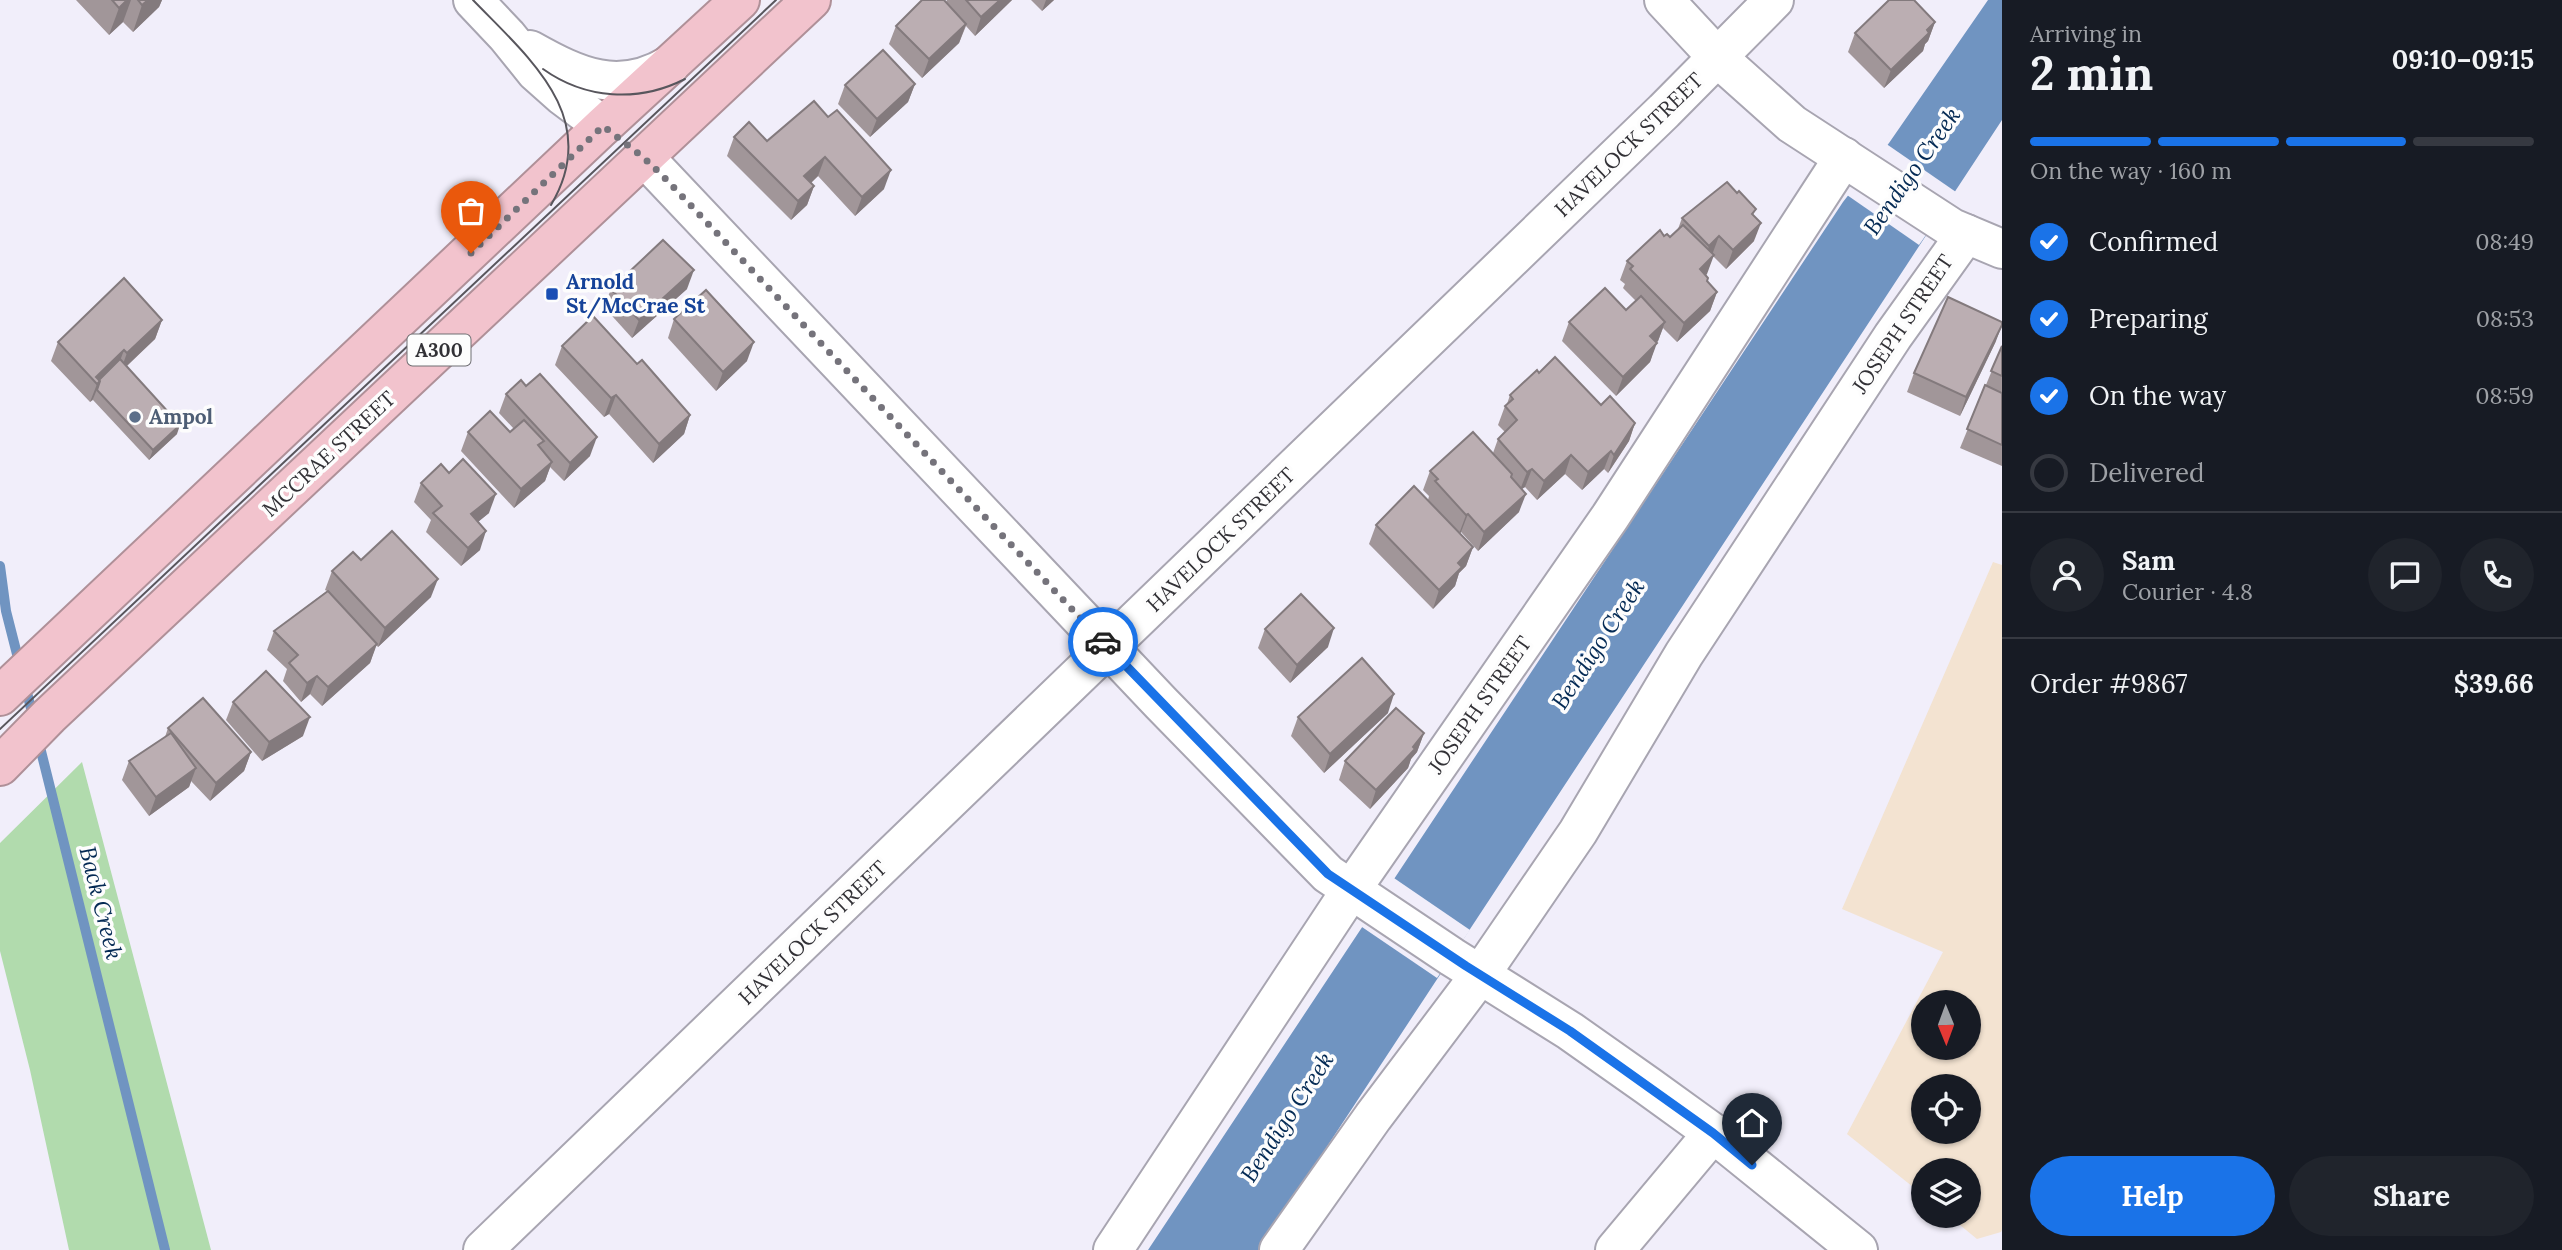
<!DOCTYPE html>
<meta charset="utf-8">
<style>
body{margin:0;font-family:Lora,serif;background:#20242c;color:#f1f3f6;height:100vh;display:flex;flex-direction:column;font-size:26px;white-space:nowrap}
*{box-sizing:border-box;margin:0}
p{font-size:23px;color:#9ea1a6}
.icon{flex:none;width:38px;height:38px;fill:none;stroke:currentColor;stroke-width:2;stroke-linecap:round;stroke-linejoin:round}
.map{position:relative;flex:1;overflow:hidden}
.side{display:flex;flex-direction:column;background:#171b24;width:560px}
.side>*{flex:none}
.needle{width:46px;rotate:179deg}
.controls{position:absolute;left:1911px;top:990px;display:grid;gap:14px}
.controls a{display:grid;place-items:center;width:70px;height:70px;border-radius:50%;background:#171b24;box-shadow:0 2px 5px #0004;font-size:35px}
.pin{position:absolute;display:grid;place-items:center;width:60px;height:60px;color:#fff;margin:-72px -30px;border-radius:50% 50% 50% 0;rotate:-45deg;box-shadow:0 0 7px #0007}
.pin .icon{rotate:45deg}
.courier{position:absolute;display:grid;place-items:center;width:70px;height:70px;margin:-35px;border:5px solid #1a73e8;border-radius:50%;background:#fff;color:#222;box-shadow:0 2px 9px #0007}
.headline em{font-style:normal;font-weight:700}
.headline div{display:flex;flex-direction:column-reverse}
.headline{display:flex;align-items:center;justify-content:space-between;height:119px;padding:0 28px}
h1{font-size:46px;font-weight:700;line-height:52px}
.bar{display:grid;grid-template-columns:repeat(4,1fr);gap:10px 7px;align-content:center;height:84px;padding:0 28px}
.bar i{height:9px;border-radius:5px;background:#363941}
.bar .current{background:#1a73e8}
.bar p{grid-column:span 4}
.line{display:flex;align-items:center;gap:18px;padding:0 28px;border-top:2px solid #363941}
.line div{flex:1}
.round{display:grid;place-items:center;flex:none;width:74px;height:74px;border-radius:37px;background:#20242c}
ol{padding:0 28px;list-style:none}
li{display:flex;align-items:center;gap:21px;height:77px}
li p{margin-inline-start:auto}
li .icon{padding:7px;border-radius:50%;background:#1a73e8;color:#fff;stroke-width:4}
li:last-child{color:#9ea1a6}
li i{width:38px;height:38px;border:4px solid #363941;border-radius:50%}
.action{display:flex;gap:14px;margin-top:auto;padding:14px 28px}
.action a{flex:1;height:80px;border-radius:42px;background:#1a73e8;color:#fff;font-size:28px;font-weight:700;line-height:80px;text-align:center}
.action a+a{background:#20242c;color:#f1f3f6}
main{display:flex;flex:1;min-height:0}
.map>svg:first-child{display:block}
.commercial{fill:#f3e3d1;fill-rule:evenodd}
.green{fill:#b1dbad}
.water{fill:#7094c1}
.pier{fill:#f1eefa}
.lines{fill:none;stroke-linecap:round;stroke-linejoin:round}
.stream{stroke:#7094c1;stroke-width:10}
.minor-casing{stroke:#a8a5b1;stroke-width:42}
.highway-casing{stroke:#af9098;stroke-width:42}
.minor{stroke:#fff;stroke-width:38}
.highway{stroke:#f2c3cd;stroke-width:38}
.tram{stroke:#58565d;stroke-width:2}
.wall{fill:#a19699}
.shaded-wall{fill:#837a7d}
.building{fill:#bbaeb2;stroke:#837a7d;stroke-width:2}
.done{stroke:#75737b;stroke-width:7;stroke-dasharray:0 12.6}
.route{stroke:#1a73e8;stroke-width:9}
.transit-dot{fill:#1a4fb4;stroke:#fdfdfd;stroke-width:2.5}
.service-dot{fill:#5c6f8a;stroke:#fdfdfd;stroke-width:2.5}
.labels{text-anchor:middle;stroke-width:7;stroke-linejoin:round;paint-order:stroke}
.shield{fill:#fdfdfd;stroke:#6f6e72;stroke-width:2}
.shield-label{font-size:19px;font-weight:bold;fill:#323136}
.street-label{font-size:21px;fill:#323136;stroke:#fdfdfd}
.transit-label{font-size:21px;font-weight:bold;fill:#164399;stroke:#fdfdfd;text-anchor:start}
.service-label{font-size:21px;font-weight:bold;fill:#4e5e75;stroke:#fdfdfd;text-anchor:start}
.water-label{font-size:23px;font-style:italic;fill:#042a54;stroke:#fdfdfd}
</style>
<main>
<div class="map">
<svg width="2002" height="1250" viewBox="0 0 2002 1250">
<rect width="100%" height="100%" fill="#f1eefa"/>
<path class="commercial" d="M1993,562L2002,565V1230L2001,1232L1977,1239L1949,1216H1969V1171H1923V1195L1847,1134L1943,952L1842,909ZM1923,1003H1969V1048H1923ZM1923,1087H1969V1132H1923Z"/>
<polygon class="green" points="82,762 211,1250 69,1250 30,1070 0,951 0,843"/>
<polygon class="water" points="1988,0 2002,0 2002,120 1259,1250 1148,1250 1843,202 1889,143"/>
<g class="pier">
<polygon points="1885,143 1956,192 1919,245 1847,195"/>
<polygon points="1391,876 1470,930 1437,978 1359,925"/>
</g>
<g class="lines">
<g class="stream">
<polyline points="0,566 6,611 20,666"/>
<polyline points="25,685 34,720"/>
<polyline points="38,739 165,1250"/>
</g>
<g class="minor-casing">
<g id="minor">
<polyline points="473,0 507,36 536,72 563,96 603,126"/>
<polyline points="1664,0 1718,58 1792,124 1952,228 2002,249"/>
<path d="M530,50C578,77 619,96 670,65"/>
<polyline points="644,157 1161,703 1328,874 1452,957 1570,1031 1648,1086 1713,1133 1858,1250"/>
<polyline points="483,1250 1664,111 1774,0"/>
<polyline points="1113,1250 1351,890 1610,517 1844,157"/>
<polyline points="1279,1250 1373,1117 1480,975 1578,832 1684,654 1893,336 1966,234"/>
<polyline points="1615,1250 1713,1133"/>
</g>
</g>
<g class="highway-casing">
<g id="highway">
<polyline points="0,696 603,126 740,0"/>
<polyline points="0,766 49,716 811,0"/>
</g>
</g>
<use href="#minor" class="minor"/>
<use href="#highway" class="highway"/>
<g class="tram">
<path d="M473,0C529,58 603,118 551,205"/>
<path d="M543,69C585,99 638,103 685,79"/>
<polyline points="0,729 776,0"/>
</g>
</g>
<g class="wall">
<polygon points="76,0 162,0 159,7 133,32 123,22 109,35"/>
<polygon points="947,0 1012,0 975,36 966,26 959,43 922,78 889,44 896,26 946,2"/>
<polygon points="1031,0 1054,0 1042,11"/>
<polygon points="1935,22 1928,41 1925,44 1923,51 1884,88 1848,52 1855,33"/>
<polygon points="915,84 908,102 870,137 838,104 845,85"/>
<polygon points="814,101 884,189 855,216 818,176 811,183 814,186 807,205 791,220 727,156 734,137 767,141"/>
<polygon points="1737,193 1756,209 1753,215 1754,241 1726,269 1713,256 1706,275 1708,278 1707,282 1717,292 1710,311 1677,342 1663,328 1658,341 1656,343 1650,362 1616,396 1562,341 1569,322 1626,310 1636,301 1623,288 1625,284 1620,280 1627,261 1664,236 1670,237 1678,229 1682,218"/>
<polygon points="611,289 687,289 632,338 604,307"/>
<polygon points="674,319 747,361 716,391 668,338"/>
<polygon points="162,320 155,339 127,366 177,434 149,460 93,400 90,402 51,361 58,342"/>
<polygon points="1996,341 1960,416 1907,392 1914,373"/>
<polygon points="562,346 637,364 690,415 684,434 653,463 609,414 604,417 555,365"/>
<polygon points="2002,346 2002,466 1960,448"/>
<polygon points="1539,373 1635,423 1629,441 1608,473 1604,469 1582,490 1565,474 1537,500 1525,487 1522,489 1519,512 1478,551 1461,532 1460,534 1473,547 1466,566 1459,573 1455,586 1433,609 1369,544 1376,525 1441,514 1428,500 1429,496 1423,490 1430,471 1493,453 1498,439 1505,432 1498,425 1505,406 1507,404 1510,395"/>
<polygon points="506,394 590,456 564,481 550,467 545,481 514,508 461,451 468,432 510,432 514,429 499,413"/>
<polygon points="421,483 489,513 478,522 480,550 461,566 426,532 431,520 414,502"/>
<polygon points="361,560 431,597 378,647 376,645 370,663 322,706 310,694 301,702 283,681 287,669 267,650 274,631 327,591 325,590 332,571"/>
<polygon points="1265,629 1328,647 1290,683 1258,648"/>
<polygon points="233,702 303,736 262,761 226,720"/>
<polygon points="1388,713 1324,773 1291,736 1298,717"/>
<polygon points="168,728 251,752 244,771 210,801 191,781 189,787 149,816 122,780 129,761 165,737"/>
<polygon points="1424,733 1417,752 1411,759 1408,768 1370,809 1339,780 1345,761"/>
</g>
<g class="shaded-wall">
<polygon points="127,0 131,0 123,22 109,35 119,8"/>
<polygon points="148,0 162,0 159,7 133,32 142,5"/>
<polygon points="1000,0 1012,0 975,36 981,17"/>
<polygon points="1046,0 1054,0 1042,11"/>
<polygon points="1935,22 1928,41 1925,44 1923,51 1884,88 1891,70"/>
<polygon points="966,24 959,43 922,78 929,59"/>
<polygon points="915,84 908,102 870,137 877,119"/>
<polygon points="825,157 818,176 798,195 804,176"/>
<polygon points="891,170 884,189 855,216 862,197"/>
<polygon points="814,186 807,205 791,220 798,201"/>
<polygon points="1761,223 1754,241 1726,269 1733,250"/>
<polygon points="1719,236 1712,255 1703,264 1709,246"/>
<polygon points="1714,255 1707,274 1693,288 1700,269"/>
<polygon points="694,270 687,289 632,338 639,320"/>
<polygon points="1717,292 1710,311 1677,342 1684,323"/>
<polygon points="162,320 155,339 120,372 127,353"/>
<polygon points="1665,322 1658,341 1643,355 1650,336"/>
<polygon points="2002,325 1996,341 1960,416 1966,397"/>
<polygon points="754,342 747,361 716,391 723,372"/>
<polygon points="1657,343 1650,362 1616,396 1623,377"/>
<polygon points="124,350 117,369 98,387 93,399 90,402 97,384 96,377"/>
<polygon points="616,395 609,414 604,417 611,398"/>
<polygon points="690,415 684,434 653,463 659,444"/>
<polygon points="1635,423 1629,441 1608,473 1614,455"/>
<polygon points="180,425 177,434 149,460 153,450"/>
<polygon points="597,437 590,456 564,481 570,463"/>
<polygon points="1611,451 1604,469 1582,490 1588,472"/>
<polygon points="1571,455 1565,474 1537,500 1544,481"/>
<polygon points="552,462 545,481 514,508 521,489"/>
<polygon points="1532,469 1525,487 1520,490 1527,472"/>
<polygon points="496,494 489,513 464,533 471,514"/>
<polygon points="1526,494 1519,512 1478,551 1484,532"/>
<polygon points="1468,514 1461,532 1459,534 1466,515"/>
<polygon points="486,531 480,550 461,566 468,548"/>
<polygon points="1473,547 1466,566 1459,573 1455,586 1433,609 1439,590 1458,563"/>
<polygon points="438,579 431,597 378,647 385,628"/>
<polygon points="1334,628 1328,647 1290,683 1297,665"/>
<polygon points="377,644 370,663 322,706 328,687"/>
<polygon points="317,676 310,694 301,702 307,683"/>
<polygon points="1394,694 1388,713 1324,773 1330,754"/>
<polygon points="310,717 303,736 262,761 269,742"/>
<polygon points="1424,733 1417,752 1411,759 1408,768 1370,809 1376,790"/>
<polygon points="251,752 244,771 210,801 216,783"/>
<polygon points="196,768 189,787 149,816 156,797"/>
</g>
<g class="building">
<polygon points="112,0 127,0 119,8"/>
<polygon points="138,0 148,0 142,5"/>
<polygon points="922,0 944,0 966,24 929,59 896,26"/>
<polygon points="966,0 1000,0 981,17"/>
<polygon points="1889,0 1914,0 1935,22 1927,30 1929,33 1891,70 1855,33"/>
<polygon points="883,50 915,84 877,119 845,85"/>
<polygon points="814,101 828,117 837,110 891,170 862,197 825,157 804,176 814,186 798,201 734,137 749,122 767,141"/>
<polygon points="1727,182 1737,193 1739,191 1756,209 1752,214 1761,223 1733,250 1719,236 1709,246 1682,218"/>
<polygon points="1683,225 1714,255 1700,269 1708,278 1707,281 1717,292 1684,323 1630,269 1633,266 1627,261 1660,230 1664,236 1667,234 1670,237"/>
<polygon points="663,240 694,270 639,320 611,289"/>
<polygon points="124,278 162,320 127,353 124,350 96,377 100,381 97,384 58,342"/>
<polygon points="1605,288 1626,310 1641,296 1665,322 1650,336 1657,343 1623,377 1569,322"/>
<polygon points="706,290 754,342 723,372 674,319"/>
<polygon points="1948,297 2002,322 2002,325 1966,397 1914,373"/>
<polygon points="593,316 637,364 642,360 690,415 659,444 616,395 611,398 562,346"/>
<polygon points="2002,346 2002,376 1991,371"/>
<polygon points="1555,357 1601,405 1610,396 1635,423 1614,455 1611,451 1588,472 1571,455 1544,481 1532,469 1527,472 1498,439 1517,420 1505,406 1513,399 1510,395 1537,370 1539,373"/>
<polygon points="120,359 180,425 153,450 97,390 100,381 99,380"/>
<polygon points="540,374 597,437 570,463 506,394 521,380 526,386"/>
<polygon points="1985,385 2002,393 2002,445 1967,429"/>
<polygon points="490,411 510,432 524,420 544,441 538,445 552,462 521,489 468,432"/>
<polygon points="1473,432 1512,474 1511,477 1526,494 1484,532 1468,514 1466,515 1435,481 1438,479 1430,471"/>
<polygon points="463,459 496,494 471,514 486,531 468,548 433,513 442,506 421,483 441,464 449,473"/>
<polygon points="1414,486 1473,547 1458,563 1462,567 1439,590 1376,525"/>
<polygon points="392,531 438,579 385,628 332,571 353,552 361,560"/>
<polygon points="328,591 377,644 328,687 317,676 307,683 289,663 298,655 274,631"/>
<polygon points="1301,594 1334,628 1297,665 1265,629"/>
<polygon points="1362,658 1394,694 1330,754 1298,717"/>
<polygon points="266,671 310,717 269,742 233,702"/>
<polygon points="203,698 251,752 216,783 168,728"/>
<polygon points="1396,708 1424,733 1413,747 1415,749 1376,790 1345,761"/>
<polygon points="171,733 196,768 156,797 129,761"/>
</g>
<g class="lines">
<polyline class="done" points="471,253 603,126 644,158 662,175 1103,642"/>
<polyline class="route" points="1103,642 1328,874 1466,966 1570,1031 1713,1133 1752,1165"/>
</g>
<rect class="transit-dot" x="545" y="287" width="14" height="14" rx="3.5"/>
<circle class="service-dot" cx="135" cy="417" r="7"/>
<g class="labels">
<rect class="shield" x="407.5" y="334.5" width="63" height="31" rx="5"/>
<g class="shield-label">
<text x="439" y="357">A300</text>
</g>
<g class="street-label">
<text transform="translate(1629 145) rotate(-44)" y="7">HAVELOCK STREET</text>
<text transform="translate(1903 324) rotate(-56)" y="7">JOSEPH STREET</text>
<text transform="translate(329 454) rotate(-43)" y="7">MCCRAE STREET</text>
<text transform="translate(1221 540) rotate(-44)" y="7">HAVELOCK STREET</text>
<text transform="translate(1480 705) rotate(-55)" y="7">JOSEPH STREET</text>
<text transform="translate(813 933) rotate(-44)" y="7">HAVELOCK STREET</text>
</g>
<g class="transit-label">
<text x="566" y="289">Arnold<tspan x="566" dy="24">St/McCrae St</tspan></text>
</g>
<g class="service-label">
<text x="149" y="424">Ampol</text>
</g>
<g class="water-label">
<text transform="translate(1912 171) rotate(-55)" y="8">Bendigo Creek</text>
<text transform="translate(1598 644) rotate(-57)" y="8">Bendigo Creek</text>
<text transform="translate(101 903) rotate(76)" y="8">Back Creek</text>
<text transform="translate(1287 1117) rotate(-57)" y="8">Bendigo Creek</text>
</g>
</g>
</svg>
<div class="controls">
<a><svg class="needle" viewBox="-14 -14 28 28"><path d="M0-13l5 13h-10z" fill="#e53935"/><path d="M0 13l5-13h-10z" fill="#9ea1a6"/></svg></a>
<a><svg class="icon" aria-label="locate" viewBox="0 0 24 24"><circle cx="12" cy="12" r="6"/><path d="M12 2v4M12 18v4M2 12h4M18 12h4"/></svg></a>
<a><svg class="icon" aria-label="layers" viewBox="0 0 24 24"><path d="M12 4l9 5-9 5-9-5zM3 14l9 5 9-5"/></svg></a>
</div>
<div class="pin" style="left:471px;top:253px;background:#ea580c"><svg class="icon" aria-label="bag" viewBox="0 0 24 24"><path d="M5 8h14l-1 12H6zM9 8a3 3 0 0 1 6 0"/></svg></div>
<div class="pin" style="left:1752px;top:1165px;background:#1f2937"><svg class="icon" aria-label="home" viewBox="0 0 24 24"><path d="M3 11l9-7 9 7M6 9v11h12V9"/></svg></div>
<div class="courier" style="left:1103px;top:642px"><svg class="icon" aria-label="car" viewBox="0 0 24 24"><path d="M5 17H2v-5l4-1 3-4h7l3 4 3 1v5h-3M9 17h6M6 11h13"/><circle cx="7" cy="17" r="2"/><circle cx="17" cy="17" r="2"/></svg></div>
</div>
<section class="side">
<div class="headline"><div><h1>2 min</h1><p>Arriving in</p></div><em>09:10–09:15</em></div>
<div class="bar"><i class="current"></i><i class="current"></i><i class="current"></i><i></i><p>On the way · 160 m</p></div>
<ol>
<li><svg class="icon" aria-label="check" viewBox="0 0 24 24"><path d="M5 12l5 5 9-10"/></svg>Confirmed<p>08:49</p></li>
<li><svg class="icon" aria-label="check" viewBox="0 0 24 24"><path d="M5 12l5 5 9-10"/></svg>Preparing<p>08:53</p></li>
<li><svg class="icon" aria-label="check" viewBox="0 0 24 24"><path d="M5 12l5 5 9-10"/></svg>On the way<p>08:59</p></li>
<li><i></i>Delivered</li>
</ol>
<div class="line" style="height:126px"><a class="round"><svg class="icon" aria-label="person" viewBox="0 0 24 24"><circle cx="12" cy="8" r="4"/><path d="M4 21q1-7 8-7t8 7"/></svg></a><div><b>Sam</b><p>Courier · 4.8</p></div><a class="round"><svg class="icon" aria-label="chat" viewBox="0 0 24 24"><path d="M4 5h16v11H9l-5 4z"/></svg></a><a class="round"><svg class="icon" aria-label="phone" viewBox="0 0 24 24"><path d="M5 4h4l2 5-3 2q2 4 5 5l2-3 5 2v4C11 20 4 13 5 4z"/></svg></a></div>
<div class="line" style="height:91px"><div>Order #9867</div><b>$39.66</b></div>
<div class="action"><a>Help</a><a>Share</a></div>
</section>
</main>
